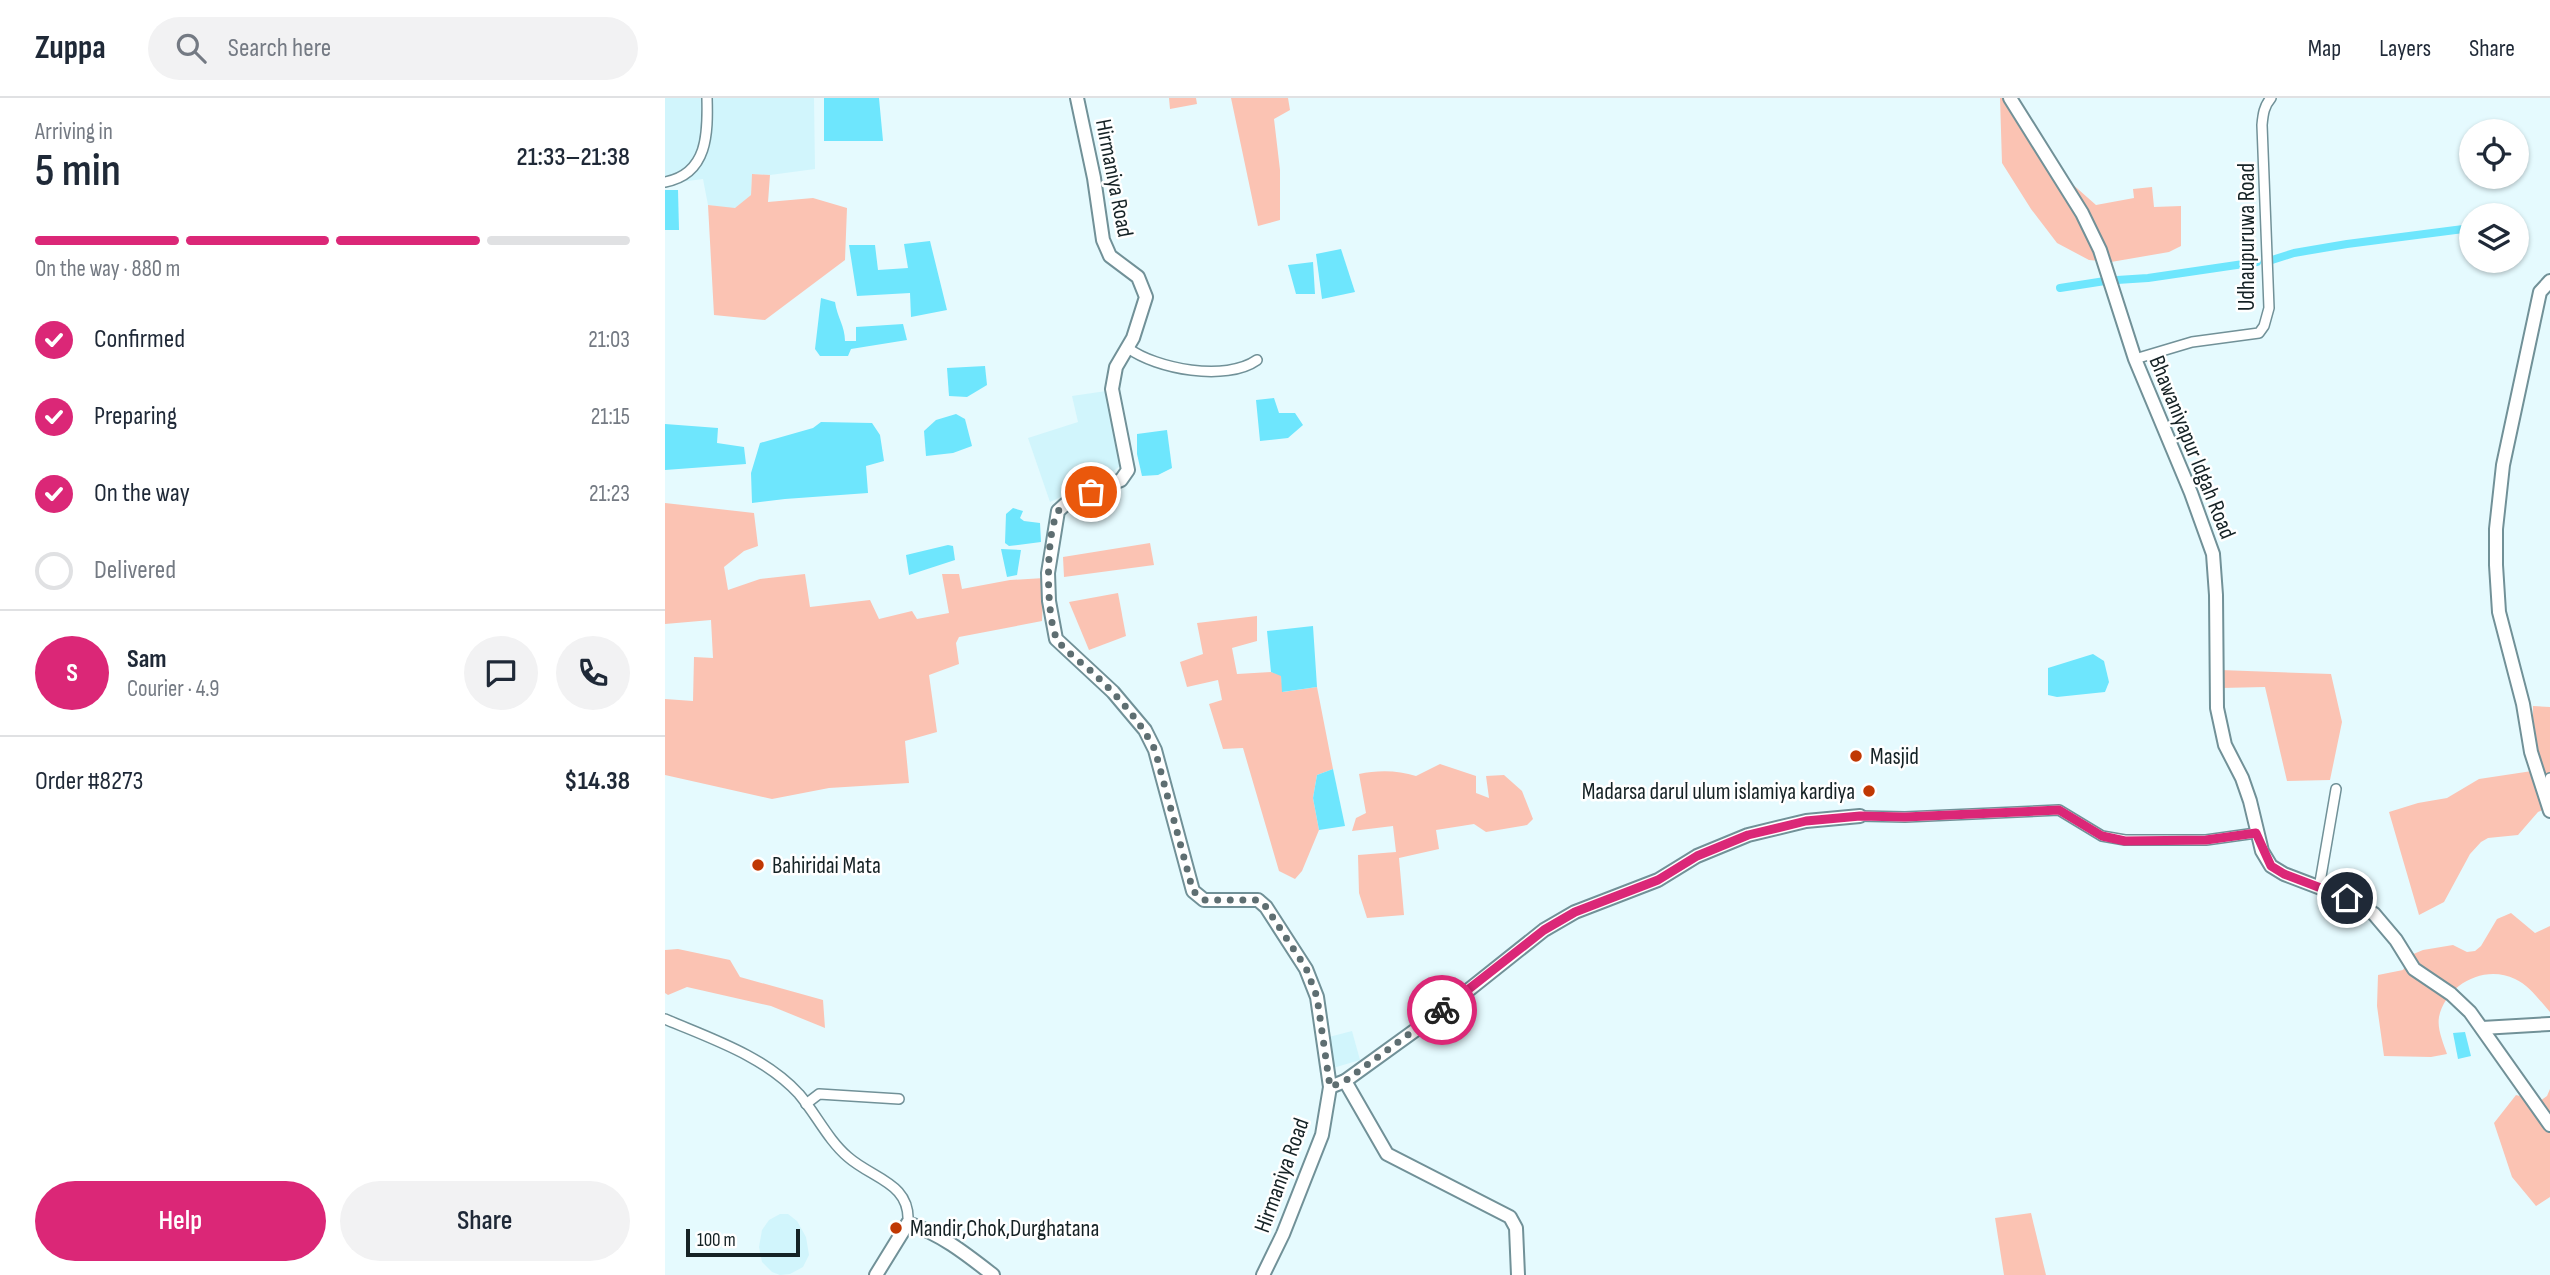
<!DOCTYPE html>
<meta charset="utf-8">
<style>
body{margin:0;font-family:"Sofia Sans Condensed",sans-serif;background:#f2f2f3;color:#1f2937;height:100vh;display:flex;flex-direction:column;font-size:26px;white-space:nowrap}
*{box-sizing:border-box;margin:0}
p{font-size:23px;color:#747a83}
.icon{flex:none;width:38px;height:38px;fill:none;stroke:currentColor;stroke-width:2;stroke-linecap:round;stroke-linejoin:round}
.map{position:relative;flex:1;overflow:hidden}
.side{display:flex;flex-direction:column;background:#fff;width:665px}
.side>*{flex:none}
.tools{position:absolute;left:1794px;top:21px;display:grid;gap:14px}
.tools a{display:grid;place-items:center;width:70px;height:70px;border-radius:50%;background:#fff;box-shadow:0 2px 5px #0004;font-size:35px}
.scale{position:absolute;left:21px;bottom:18px;width:114px;box-sizing:border-box;padding-left:7px;border:4px solid #152225;border-top:0;font-size:19px;line-height:24px;white-space:nowrap;color:#152225;-webkit-text-stroke:5px #fff;paint-order:stroke}
.pin{position:absolute;display:grid;place-items:center;width:60px;height:60px;color:#fff;margin:-30px;border:4px solid #fff;border-radius:50%;box-shadow:0 2px 7px #0007}
.courier{position:absolute;display:grid;place-items:center;width:70px;height:70px;margin:-35px;border:5px solid #db2777;border-radius:50%;background:#fff;color:#222;box-shadow:0 2px 9px #0007}
.overview em{font-style:normal;font-weight:600}
.overview div{display:flex;flex-direction:column-reverse}
.overview{display:flex;align-items:center;justify-content:space-between;height:119px;padding:0 35px}
h1{font-size:46px;font-weight:600;line-height:52px}
.bar{display:grid;grid-template-columns:repeat(4,1fr);gap:10px 7px;align-content:center;height:84px;padding:0 35px}
.bar i{height:9px;border-radius:5px;background:#e0e1e3}
.bar .current{background:#db2777}
.bar p{grid-column:span 4}
.line{display:flex;align-items:center;gap:18px;padding:0 35px;border-top:2px solid #e0e1e3}
.line div{flex:1}
.round{display:grid;place-items:center;flex:none;width:74px;height:74px;border-radius:37px;background:#f2f2f3}
ol{padding:0 35px;list-style:none}
li{display:flex;align-items:center;gap:21px;height:77px}
li p{margin-inline-start:auto}
li .icon{padding:7px;border-radius:50%;background:#db2777;color:#fff;stroke-width:4}
li:last-child{color:#747a83}
li i{width:38px;height:38px;border:4px solid #e0e1e3;border-radius:50%}
.cta{display:flex;gap:14px;margin-top:auto;padding:14px 35px}
.cta a{flex:1;height:80px;border-radius:42px;background:#db2777;color:#fff;font-size:28px;font-weight:600;line-height:80px;text-align:center}
.cta a+a{background:#f2f2f3;color:#1f2937}
header{display:flex;align-items:center;gap:42px;box-sizing:border-box;height:98px;padding:0 35px;background:#fff;border-bottom:2px solid #e0e1e3}
header strong{font-size:33px}
nav{display:flex;gap:38px;margin-inline-start:auto;font-size:24px}
.search{width:490px;height:63px;background:#f2f2f3;display:flex;align-items:center;gap:18px;box-sizing:border-box;padding:0 24px;border-radius:38px;color:#747a83;font-size:26px}
main{display:flex;flex:1;min-height:0}
.map>svg:first-child{display:block}
.built{fill:#d1f5fc}
.green{fill:#fbc3b3}
.water{fill:#6ee6fd}
.lines{fill:none;stroke-linecap:round;stroke-linejoin:round}
.canal{stroke:#6ee6fd;stroke-width:8}
.street-casing{stroke:#719198;stroke-width:12}
.secondary-casing{stroke:#719198;stroke-width:16}
.street{stroke:#fff;stroke-width:9}
.secondary{stroke:#fff;stroke-width:12}
.done{stroke:#5e6e71;stroke-width:7;stroke-dasharray:0 12.6}
.route{stroke:#db2777;stroke-width:9}
.poi-dot{fill:#c03803;stroke:#fff;stroke-width:2.5}
.labels{text-anchor:middle;stroke-width:5;stroke-linejoin:round;paint-order:stroke}
.street-label{font-size:23px;fill:#152225;stroke:#fff}
.poi-label{font-size:23px;fill:#152225;stroke:#fff;text-anchor:start}
</style>
<header>
<strong>Zuppa</strong>
<div class="search"><svg class="icon" aria-label="search" viewBox="0 0 24 24"><circle cx="10" cy="10" r="6"/><path d="M15 15l6 6"/></svg>Search here</div>
<nav><a>Map</a><a>Layers</a><a>Share</a></nav>
</header>
<main>
<section class="side">
<div class="overview"><div><h1>5 min</h1><p>Arriving in</p></div><em>21:33–21:38</em></div>
<div class="bar"><i class="current"></i><i class="current"></i><i class="current"></i><i></i><p>On the way · 880 m</p></div>
<ol>
<li><svg class="icon" aria-label="check" viewBox="0 0 24 24"><path d="M5 12l5 5 9-10"/></svg>Confirmed<p>21:03</p></li>
<li><svg class="icon" aria-label="check" viewBox="0 0 24 24"><path d="M5 12l5 5 9-10"/></svg>Preparing<p>21:15</p></li>
<li><svg class="icon" aria-label="check" viewBox="0 0 24 24"><path d="M5 12l5 5 9-10"/></svg>On the way<p>21:23</p></li>
<li><i></i>Delivered</li>
</ol>
<div class="line" style="height:126px"><b class="round" style="background:#db2777;color:#fff">S</b><div><b>Sam</b><p>Courier · 4.9</p></div><a class="round"><svg class="icon" aria-label="chat" viewBox="0 0 24 24"><path d="M4 5h16v11H9l-5 4z"/></svg></a><a class="round"><svg class="icon" aria-label="phone" viewBox="0 0 24 24"><path d="M5 4h4l2 5-3 2q2 4 5 5l2-3 5 2v4C11 20 4 13 5 4z"/></svg></a></div>
<div class="line" style="height:91px"><div>Order #8273</div><b>$14.38</b></div>
<div class="cta"><a>Help</a><a>Share</a></div>
</section>
<div class="map">
<svg width="1885" height="1177" viewBox="0 0 1885 1177">
<rect width="100%" height="100%" fill="#e5fafe"/>
<g class="built">
<polygon points="0,0 149,0 150,71 105,77 87,76 86,97 70,111 43,107 38,81 0,86"/>
<polygon points="441,293 456,367 445,376 385,404 363,340 413,324 407,298"/>
<polygon points="687,933 695,962 668,970 660,940"/>
<polygon points="115,1116 123,1116 132,1123 141,1139 144,1157 138,1169 125,1176 115,1177 107,1174 97,1164 94,1149 97,1132 104,1122"/>
</g>
<g class="green">
<polygon points="504,0 531,0 532,6 505,11"/>
<polygon points="566,0 623,0 625,12 609,21 615,72 615,122 593,128"/>
<polygon points="1335,0 1341,0 1397,77 1431,107 1469,100 1468,91 1487,89 1489,109 1516,108 1516,148 1504,154 1446,164 1424,162 1392,145 1366,111 1337,65"/>
<polygon points="87,76 105,77 103,104 148,100 182,110 180,162 100,222 49,217 43,107 70,110 86,97"/>
<polygon points="0,405 89,415 93,448 79,453 59,469 63,492 95,481 140,476 145,509 205,502 214,521 247,513 252,521 284,515 277,476 294,476 297,491 345,482 379,480 377,523 294,539 291,545 294,566 264,577 272,634 240,643 244,685 164,690 107,701 0,677 0,601 28,603 29,559 48,560 46,522 0,526"/>
<polygon points="485,445 489,467 399,479 398,459"/>
<polygon points="453,495 461,538 424,552 404,504"/>
<polygon points="592,518 592,543 567,550 572,576 606,574 616,577 618,594 652,589 668,671 652,677 648,700 654,732 637,773 630,781 614,773 578,650 558,651 544,606 557,602 553,582 522,589 515,564 538,556 532,525"/>
<polygon points="1555,572 1666,576 1677,624 1665,682 1622,683 1600,589 1556,590"/>
<polygon points="1868,608 1885,609 1885,709 1873,714 1853,737 1823,740 1816,744 1805,756 1779,804 1754,817 1724,714 1753,705 1782,700 1814,681 1867,673"/>
<path d="M775,666L811,678V695L824,700L821,678L839,677L857,693L868,721L862,727L821,734L809,726L771,732L774,751L734,760L739,817L702,820L694,795L693,757L731,754L728,728L687,733L691,720L701,715L694,676C712,672 733,672 751,678Z"/>
<path d="M1846,815L1870,835L1885,828V914C1875,903 1864,887 1850,881C1820,866 1781,886 1774,919C1772,931 1778,944 1782,956L1766,959L1719,958L1712,908L1713,877L1738,872L1746,857L1758,852L1788,847L1802,854L1810,853L1816,848L1832,821Z"/>
<polygon points="13,851 65,862 75,879 158,902 160,930 106,908 22,889 3,897 0,895 0,852"/>
<polygon points="1885,991 1885,1099 1871,1108 1847,1079 1829,1025 1851,997 1875,1003 1882,998"/>
<polygon points="1366,1115 1381,1177 1339,1177 1330,1120"/>
</g>
<g class="water">
<polygon points="159,0 214,0 218,43 159,43"/>
<polygon points="0,92 13,92 14,132 0,132"/>
<polygon points="265,143 282,212 246,219 245,195 192,198 184,147 210,147 213,172 243,170 239,146"/>
<polygon points="676,151 690,194 657,201 651,156"/>
<polygon points="648,164 650,196 631,196 623,167"/>
<path d="M156,200L170,204C172,219 180,228 180,243H191V229L238,226L242,242L186,251L183,258H155L150,251Z"/>
<polygon points="320,268 322,287 302,299 284,298 282,270"/>
<polygon points="609,300 614,315 630,315 638,327 623,340 595,343 591,302"/>
<polygon points="291,316 300,321 307,348 288,355 261,358 259,333 271,322"/>
<polygon points="156,324 207,325 215,337 219,363 201,368 203,395 120,401 87,405 86,375 95,345 148,330"/>
<polygon points="0,326 53,330 52,345 79,349 81,366 0,372"/>
<polygon points="502,332 507,370 493,377 477,378 472,356 472,336"/>
<polygon points="348,410 358,413 355,420 359,423 375,425 376,444 344,448 340,445 341,416"/>
<polygon points="283,447 288,448 290,462 244,477 241,457"/>
<polygon points="336,451 356,452 352,477 342,479"/>
<polygon points="648,528 652,589 617,594 616,578 606,574 602,533"/>
<polygon points="1428,556 1439,563 1444,584 1440,594 1392,599 1383,597 1383,570"/>
<polygon points="668,671 680,728 654,732 648,700 652,677"/>
<polygon points="1800,934 1806,958 1793,961 1788,935"/>
</g>
<g class="lines">
<g class="canal">
<polyline points="1607,162 1629,155 1682,146 1806,130"/>
<polyline points="1452,182 1483,180 1592,164"/>
<polyline points="1395,190 1440,183"/>
</g>
<g class="street-casing">
<g id="street">
<path d="M0,84C43,76 43,35 42,0"/>
<path d="M463,250C491,271 561,284 592,262"/>
<path d="M1470,261L1527,244L1594,235L1599,228L1604,210L1597,27C1598,16 1599,8 1606,0"/>
<polyline points="1882,696 1885,680"/>
<polyline points="1195,718 1240,719 1394,712 1437,738 1460,742 1541,742 1591,735"/>
<polyline points="1654,790 1671,691"/>
<path d="M0,921C47,941 99,958 134,996C151,1016 163,1042 183,1059C208,1081 246,1085 243,1125"/>
<polyline points="141,1006 154,996 234,1001"/>
</g>
</g>
<g class="secondary-casing">
<g id="secondary">
<polyline points="412,0 429,80 438,142 445,158 473,179 481,199 468,240 451,269 447,291 463,372 456,382 404,403 393,413 383,475 384,503 391,541 448,594 480,632 490,652 528,793 539,802 593,802 601,809 641,871 652,899 665,989 657,1037 618,1136 598,1177"/>
<polyline points="1345,0 1417,115 1435,152 1470,261 1526,395 1548,456 1551,497 1552,610 1560,647 1577,680 1585,703 1597,753 1606,768 1619,776 1682,800 1709,816 1731,842 1749,871 1786,896 1805,914 1885,1027"/>
<polyline points="1885,183 1875,194 1838,367 1831,431 1831,467 1834,514 1858,606 1866,654 1885,713"/>
<polyline points="1817,930 1885,926"/>
<polyline points="680,983 722,1056 845,1119 851,1130 853,1177"/>
<polyline points="665,989 680,983 781,910 879,832 910,814 993,782 1032,758 1083,737 1141,723 1195,718"/>
<path d="M211,1177L243,1125C276,1136 301,1156 328,1177"/>
</g>
</g>
<use href="#street" class="street"/>
<use href="#secondary" class="secondary"/>
</g>
<g class="lines">
<path class="done" d="M426,394C415,398 401,402 394,412C380,433 381,516 391,539C395,549 417,565 426,573C451,596 474,621 490,652L528,793L540,802H593L601,809L641,870L652,899L665,989L680,983L777,912"/>
<polyline class="route" points="777,912 879,832 910,814 993,782 1032,758 1083,737 1141,723 1195,718 1240,719 1394,712 1437,738 1460,743 1541,742 1591,735 1606,768 1619,776 1682,800"/>
</g>
<g class="poi-dot">
<circle cx="1191" cy="658" r="7"/>
<circle cx="1204" cy="693" r="7"/>
<circle cx="93" cy="767" r="7"/>
<circle cx="231" cy="1130" r="7"/>
</g>
<g class="labels">
<g class="street-label">
<text transform="translate(450 80) rotate(79)" y="8">Hirmaniya Road</text>
<text transform="translate(1581 139) rotate(-90)" y="8">Udhaupuruwa Road</text>
<text transform="translate(1528 349) rotate(68)" y="8">Bhawaniyapur Idgah Road</text>
<text transform="translate(616 1077) rotate(-70)" y="8">Hirmaniya Road</text>
</g>
<g class="poi-label">
<text x="1205" y="666">Masjid</text>
<text x="1190" y="701" text-anchor="end">Madarsa darul ulum islamiya kardiya</text>
<text x="107" y="775">Bahiridai Mata</text>
<text x="245" y="1138">Mandir,Chok,Durghatana</text>
</g>
</g>
</svg>
<div class="tools">
<a><svg class="icon" aria-label="locate" viewBox="0 0 24 24"><circle cx="12" cy="12" r="6"/><path d="M12 2v4M12 18v4M2 12h4M18 12h4"/></svg></a>
<a><svg class="icon" aria-label="layers" viewBox="0 0 24 24"><path d="M12 4l9 5-9 5-9-5zM3 14l9 5 9-5"/></svg></a>
</div>
<div class="scale">100 m</div>
<div class="pin" style="left:426px;top:394px;background:#ea580c"><svg class="icon" aria-label="bag" viewBox="0 0 24 24"><path d="M5 8h14l-1 12H6zM9 8a3 3 0 0 1 6 0"/></svg></div>
<div class="pin" style="left:1682px;top:800px;background:#1f2937"><svg class="icon" aria-label="home" viewBox="0 0 24 24"><path d="M3 11l9-7 9 7M6 9v11h12V9"/></svg></div>
<div class="courier" style="left:777px;top:912px"><svg class="icon" aria-label="bike" viewBox="0 0 24 24"><circle cx="6" cy="16" r="4"/><circle cx="18" cy="16" r="4"/><path d="M6 16l4-8h5l3 8M10 8l3 8H6M13 5h3"/></svg></div>
</div>
</main>
